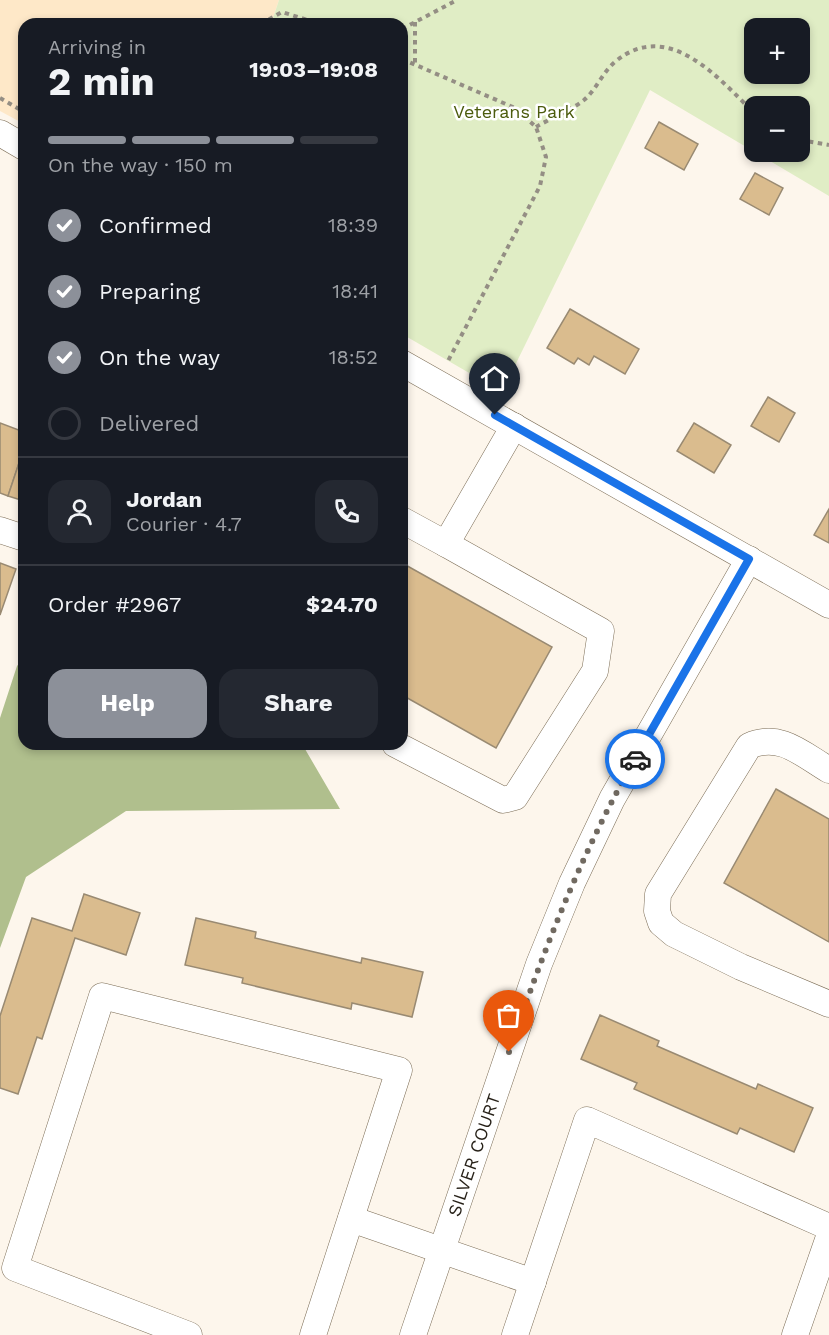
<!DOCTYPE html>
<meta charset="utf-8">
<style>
body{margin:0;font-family:"Work Sans",sans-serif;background:#242831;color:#f1f3f6;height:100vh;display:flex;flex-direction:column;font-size:22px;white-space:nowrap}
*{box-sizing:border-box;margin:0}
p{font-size:20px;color:#9ea1a6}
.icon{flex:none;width:33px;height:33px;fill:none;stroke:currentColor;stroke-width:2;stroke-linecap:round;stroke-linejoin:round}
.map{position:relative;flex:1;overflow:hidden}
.side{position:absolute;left:18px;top:18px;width:390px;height:732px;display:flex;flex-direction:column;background:#171b24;border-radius:18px;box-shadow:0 3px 9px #0003}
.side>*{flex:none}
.controls{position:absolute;left:744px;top:18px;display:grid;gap:12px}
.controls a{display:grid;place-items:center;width:66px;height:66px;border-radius:12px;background:#171b24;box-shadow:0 3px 9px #0003;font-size:30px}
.pin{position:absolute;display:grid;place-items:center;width:51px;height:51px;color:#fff;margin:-62px -26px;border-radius:50% 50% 50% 0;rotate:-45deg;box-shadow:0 0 6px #0007}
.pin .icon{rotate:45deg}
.courier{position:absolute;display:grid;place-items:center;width:60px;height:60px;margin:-30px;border:4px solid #1a73e8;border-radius:50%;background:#fff;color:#222;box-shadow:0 2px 8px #0007}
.overview em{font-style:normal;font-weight:700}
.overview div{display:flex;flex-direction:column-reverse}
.overview{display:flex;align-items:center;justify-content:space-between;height:102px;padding:0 30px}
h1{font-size:39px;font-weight:700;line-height:45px}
.bar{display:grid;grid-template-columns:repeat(4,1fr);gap:9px 6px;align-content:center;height:72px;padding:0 30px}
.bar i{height:8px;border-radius:4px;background:#363941}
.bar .selected{background:#8c9099}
.bar p{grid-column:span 4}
.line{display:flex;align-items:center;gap:15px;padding:0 30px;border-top:2px solid #363941}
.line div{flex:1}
.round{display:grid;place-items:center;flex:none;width:63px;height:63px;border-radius:18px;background:#242831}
ol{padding:0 30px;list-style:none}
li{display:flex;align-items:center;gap:18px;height:66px}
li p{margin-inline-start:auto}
li .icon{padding:6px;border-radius:50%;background:#8c9099;color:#fff;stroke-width:4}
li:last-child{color:#9ea1a6}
li i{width:33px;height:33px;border:3px solid #363941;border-radius:50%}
.primary-button{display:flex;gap:12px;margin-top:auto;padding:12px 30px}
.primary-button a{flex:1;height:69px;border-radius:18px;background:#8c9099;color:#fff;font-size:24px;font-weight:700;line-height:69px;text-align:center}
.primary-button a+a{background:#242831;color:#f1f3f6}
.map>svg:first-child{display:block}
.built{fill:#fee8c8}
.green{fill:#e0edc5;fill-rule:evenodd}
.forest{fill:#b0bf8d}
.building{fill:#dabc8e;stroke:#998a72;stroke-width:1.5}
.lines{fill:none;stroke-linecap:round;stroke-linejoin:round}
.minor-casing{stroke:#7b6c55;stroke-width:27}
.path{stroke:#948e84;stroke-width:4;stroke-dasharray:4.5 4.5;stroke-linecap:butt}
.minor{stroke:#fff;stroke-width:26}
.done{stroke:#716a61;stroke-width:6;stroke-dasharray:0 10.8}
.route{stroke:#1a73e8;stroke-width:8}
.labels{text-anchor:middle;stroke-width:5;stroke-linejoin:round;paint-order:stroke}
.park-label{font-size:18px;fill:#4b5b0d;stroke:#fff}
.street-label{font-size:18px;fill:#251f16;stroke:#fff}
</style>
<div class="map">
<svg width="829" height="1335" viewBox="0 0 829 1335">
<rect width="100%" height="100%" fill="#fdf6ec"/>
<polygon class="built" points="0,0 279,0 271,24 24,24 24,124 0,111"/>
<path class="green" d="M279,0H829V196L650,90L502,392L402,334V24H271ZM754,28H800V74H754ZM754,106H800V152H754Z"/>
<polygon class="forest" points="24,657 24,744 292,744 305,749 340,809 126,811 26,877 0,948 0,718 17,666"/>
<g class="building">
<polygon points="659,122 698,144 684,170 645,148"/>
<polygon points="755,173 783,188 769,215 740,199"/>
<polygon points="570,309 639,349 625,374 594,356 589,365 578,358 574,364 547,348"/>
<polygon points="768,397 795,413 779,442 751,426"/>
<polygon points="0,423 24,432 24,448 8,496 0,493"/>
<polygon points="694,423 731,445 714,473 677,451"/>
<polygon points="24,448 24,501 8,496"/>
<polygon points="829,509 829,543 814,535"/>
<polygon points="0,563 16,569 0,615"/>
<polygon points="402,563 552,647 496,748 402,695"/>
<polygon points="776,789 829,819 829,942 724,883"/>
<polygon points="84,894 140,913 126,955 75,938 42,1039 37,1037 18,1094 0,1088 0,1016 32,918 72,931"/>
<polygon points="196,918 256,932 255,938 361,963 362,958 423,972 412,1017 352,1003 351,1009 242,983 243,978 185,965"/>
<polygon points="600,1015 659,1041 657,1046 756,1089 758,1084 813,1108 794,1152 740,1128 737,1134 634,1089 637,1083 581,1059"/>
</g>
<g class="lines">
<g class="minor-casing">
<g id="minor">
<polyline points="0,133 24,147"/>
<polyline points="402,363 829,605"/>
<polyline points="402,520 446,544"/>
<polyline points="0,530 24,538"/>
<polyline points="395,744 503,800 515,797 595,671 601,631 446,544 514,426"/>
<path d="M829,770C802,754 780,732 749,746L658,894L657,911L661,923L674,934L741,967L829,1004"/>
<polyline points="351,1219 533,1282"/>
<polyline points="189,1335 15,1268 102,996 399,1070 313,1335"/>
<path id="s1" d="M413,1335L539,964L572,883L612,799L749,559"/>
<polyline points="515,1335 587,1120 829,1227"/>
<polyline points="795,1335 829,1237"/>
</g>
</g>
<g class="path">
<polyline points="415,22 415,67"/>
<polyline points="261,24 282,12 320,24"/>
<polyline points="402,29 457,0"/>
<polyline points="402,59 515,108 536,127 546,157 540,186 448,361"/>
<polyline points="0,98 24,112"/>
<path d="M536,127C551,118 570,111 584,100C597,89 603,71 616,61C668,19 718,77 754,113"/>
<polyline points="800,140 829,145"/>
</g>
<use href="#minor" class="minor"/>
</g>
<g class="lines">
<path class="done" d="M509,1052C543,951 582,852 635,759"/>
<polyline class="route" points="495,415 749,559 635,759"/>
</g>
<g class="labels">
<g class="park-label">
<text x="514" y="118">Veterans Park</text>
</g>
<g class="street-label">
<text dy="6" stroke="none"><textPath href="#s1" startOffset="190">SILVER COURT</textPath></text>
</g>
</g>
</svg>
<div class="controls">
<a>+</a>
<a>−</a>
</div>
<div class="pin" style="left:509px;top:1052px;background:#ea580c"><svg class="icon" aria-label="bag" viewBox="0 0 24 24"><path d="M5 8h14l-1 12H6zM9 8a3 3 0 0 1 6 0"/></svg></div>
<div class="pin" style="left:495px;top:415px;background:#1f2937"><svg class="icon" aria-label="home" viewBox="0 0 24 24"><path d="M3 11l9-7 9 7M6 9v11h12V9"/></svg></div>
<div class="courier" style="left:635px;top:759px"><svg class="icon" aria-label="car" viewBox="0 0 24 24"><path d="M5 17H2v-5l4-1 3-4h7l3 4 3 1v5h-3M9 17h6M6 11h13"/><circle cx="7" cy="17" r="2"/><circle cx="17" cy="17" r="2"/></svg></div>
<section class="side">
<div class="overview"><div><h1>2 min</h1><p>Arriving in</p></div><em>19:03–19:08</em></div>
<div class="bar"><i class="selected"></i><i class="selected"></i><i class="selected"></i><i></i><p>On the way · 150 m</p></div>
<ol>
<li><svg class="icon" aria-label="check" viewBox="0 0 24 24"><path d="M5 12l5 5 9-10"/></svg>Confirmed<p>18:39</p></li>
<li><svg class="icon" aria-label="check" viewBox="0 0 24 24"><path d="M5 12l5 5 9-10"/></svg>Preparing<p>18:41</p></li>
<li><svg class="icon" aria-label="check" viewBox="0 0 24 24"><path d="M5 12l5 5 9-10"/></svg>On the way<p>18:52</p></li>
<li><i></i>Delivered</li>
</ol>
<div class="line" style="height:108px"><a class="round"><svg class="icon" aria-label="person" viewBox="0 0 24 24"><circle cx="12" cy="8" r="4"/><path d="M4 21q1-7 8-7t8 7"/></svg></a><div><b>Jordan</b><p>Courier · 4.7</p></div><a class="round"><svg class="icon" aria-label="phone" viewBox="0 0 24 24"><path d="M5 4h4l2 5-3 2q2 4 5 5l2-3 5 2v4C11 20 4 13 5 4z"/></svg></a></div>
<div class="line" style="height:78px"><div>Order #2967</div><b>$24.70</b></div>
<div class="primary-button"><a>Help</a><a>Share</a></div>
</section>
</div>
